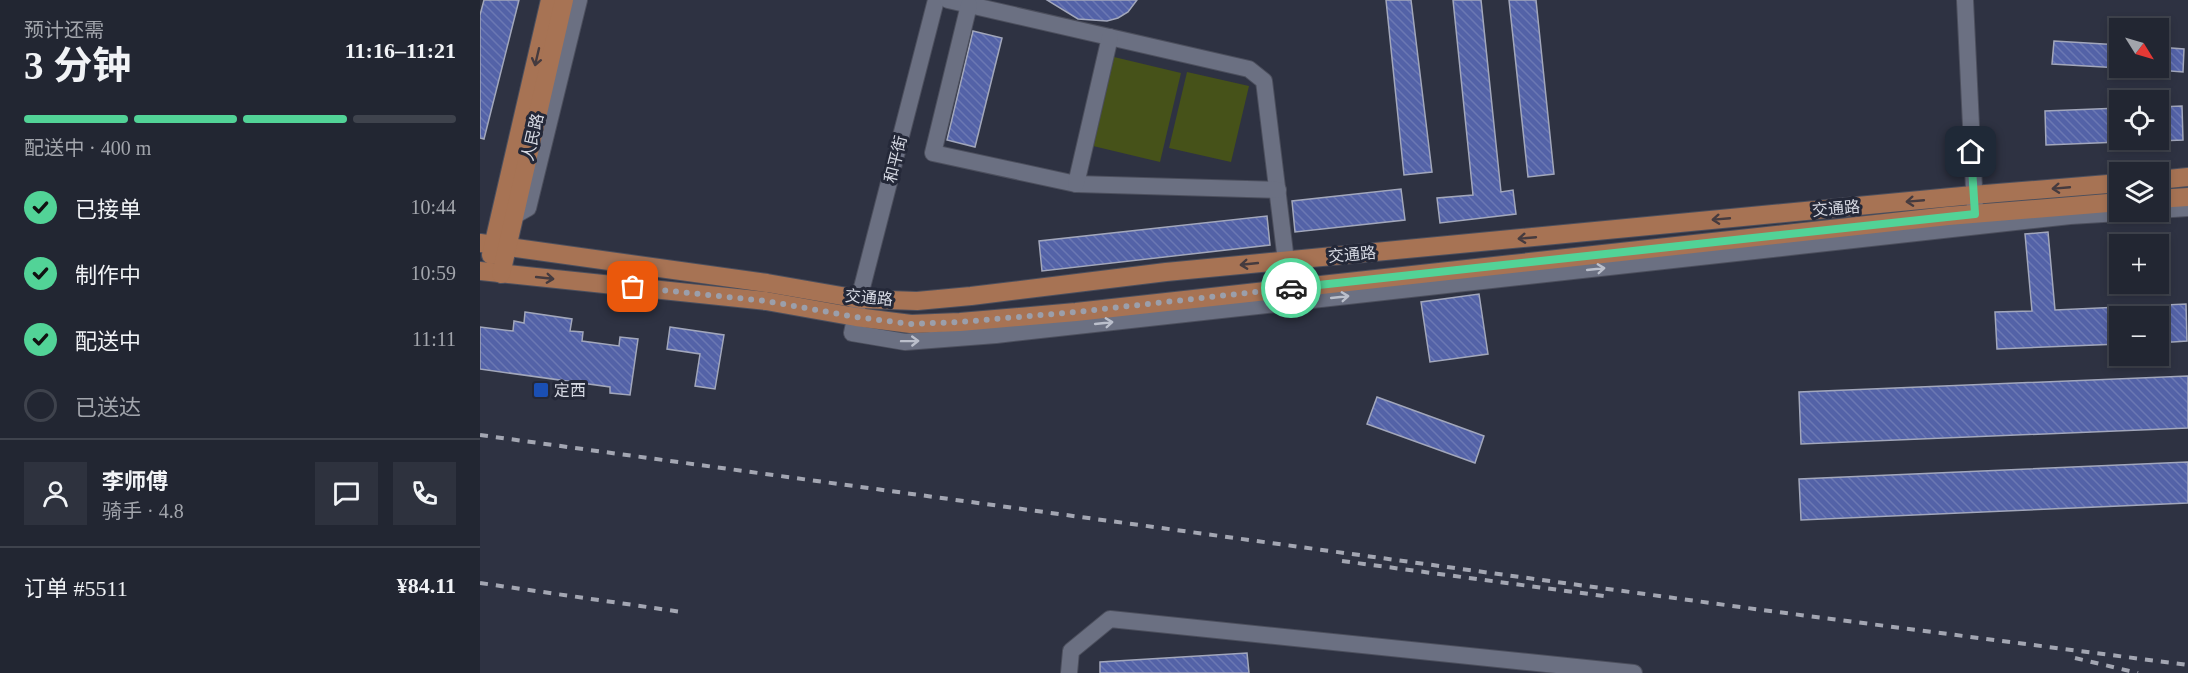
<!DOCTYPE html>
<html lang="zh">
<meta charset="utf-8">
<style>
body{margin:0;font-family:"Times New Roman","Noto Sans SC",serif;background:#2e323e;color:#f1f3f6;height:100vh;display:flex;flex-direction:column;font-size:22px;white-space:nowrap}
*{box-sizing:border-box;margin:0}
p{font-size:20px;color:#a2a5ac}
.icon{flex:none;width:33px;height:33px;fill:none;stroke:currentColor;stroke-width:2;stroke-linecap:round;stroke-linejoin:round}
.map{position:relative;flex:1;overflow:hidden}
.sheet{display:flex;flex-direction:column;background:#222632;width:480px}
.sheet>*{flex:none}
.needle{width:39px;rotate:127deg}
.controls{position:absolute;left:1629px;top:18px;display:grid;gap:12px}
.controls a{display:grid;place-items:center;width:60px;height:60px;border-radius:0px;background:#222632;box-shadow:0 3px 9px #0003,0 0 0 2px #3f434d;font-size:30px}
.pin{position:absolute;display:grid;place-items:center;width:51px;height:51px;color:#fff;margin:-26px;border-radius:12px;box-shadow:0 3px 9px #0006}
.courier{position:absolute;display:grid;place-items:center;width:60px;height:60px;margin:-30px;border:4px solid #52d397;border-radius:50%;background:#fff;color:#222;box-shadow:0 2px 8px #0007}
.head em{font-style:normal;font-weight:700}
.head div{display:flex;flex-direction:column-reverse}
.head{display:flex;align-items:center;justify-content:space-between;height:102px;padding:0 24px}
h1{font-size:39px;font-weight:700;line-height:45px}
.bar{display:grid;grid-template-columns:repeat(4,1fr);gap:9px 6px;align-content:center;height:72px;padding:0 24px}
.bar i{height:8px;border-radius:4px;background:#3f434d}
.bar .selected{background:#52d397}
.bar p{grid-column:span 4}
.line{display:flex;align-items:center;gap:15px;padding:0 24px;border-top:2px solid #3f434d}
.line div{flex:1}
.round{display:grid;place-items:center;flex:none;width:63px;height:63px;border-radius:0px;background:#2e323e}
ol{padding:0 24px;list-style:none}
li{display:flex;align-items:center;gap:18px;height:66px}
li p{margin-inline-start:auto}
li .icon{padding:6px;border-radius:50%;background:#52d397;color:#111;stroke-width:4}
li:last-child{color:#a2a5ac}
li i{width:33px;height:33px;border:3px solid #3f434d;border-radius:50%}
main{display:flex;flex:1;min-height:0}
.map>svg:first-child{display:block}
.pitch{fill:#465219}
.building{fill:url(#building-back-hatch);stroke:#a2a7bb;stroke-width:1.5}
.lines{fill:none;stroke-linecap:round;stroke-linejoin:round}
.minor-casing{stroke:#4c4f5d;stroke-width:18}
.major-casing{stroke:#4c4f5d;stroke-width:20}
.minor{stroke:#6b7082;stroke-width:16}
.major{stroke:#a77354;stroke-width:18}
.rail{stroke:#a3a6b2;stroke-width:4;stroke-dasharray:8 8;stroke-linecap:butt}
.oneway{stroke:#453b3f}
.oneway2{stroke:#bbbfcb}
.done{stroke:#9b9fab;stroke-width:6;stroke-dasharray:0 10.8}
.route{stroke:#52d397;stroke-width:8}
.transit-dot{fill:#1a4fb4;stroke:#242838;stroke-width:2}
.labels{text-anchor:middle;stroke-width:6;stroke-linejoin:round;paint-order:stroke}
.street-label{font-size:16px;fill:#d6d9e3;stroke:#242838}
.poi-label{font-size:16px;fill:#d6d9e3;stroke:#242838;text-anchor:start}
</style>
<main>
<section class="sheet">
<div class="head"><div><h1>3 分钟</h1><p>预计还需</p></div><em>11:16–11:21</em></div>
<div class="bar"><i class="selected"></i><i class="selected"></i><i class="selected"></i><i></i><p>配送中 · 400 m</p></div>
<ol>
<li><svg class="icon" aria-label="check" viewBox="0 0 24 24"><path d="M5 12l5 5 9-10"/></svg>已接单<p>10:44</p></li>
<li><svg class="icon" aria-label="check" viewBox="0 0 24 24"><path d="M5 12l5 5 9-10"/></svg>制作中<p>10:59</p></li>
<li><svg class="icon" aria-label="check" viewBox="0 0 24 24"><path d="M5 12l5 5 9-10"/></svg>配送中<p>11:11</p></li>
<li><i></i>已送达</li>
</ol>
<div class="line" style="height:108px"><a class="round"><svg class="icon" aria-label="person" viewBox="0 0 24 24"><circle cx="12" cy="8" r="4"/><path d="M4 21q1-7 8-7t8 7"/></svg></a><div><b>李师傅</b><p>骑手 · 4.8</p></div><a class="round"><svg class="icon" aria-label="chat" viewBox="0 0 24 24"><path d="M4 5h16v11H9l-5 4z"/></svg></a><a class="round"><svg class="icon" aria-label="phone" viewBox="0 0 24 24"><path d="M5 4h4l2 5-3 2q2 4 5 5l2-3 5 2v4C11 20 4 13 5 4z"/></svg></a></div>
<div class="line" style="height:78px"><div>订单 #5511</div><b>¥84.11</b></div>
</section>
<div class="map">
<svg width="1708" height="673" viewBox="0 0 1708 673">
<defs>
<pattern id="building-back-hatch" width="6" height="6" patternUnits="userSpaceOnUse" patternTransform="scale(1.5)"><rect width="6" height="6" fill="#5362a7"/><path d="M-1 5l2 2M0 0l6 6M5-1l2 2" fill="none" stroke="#6b78b3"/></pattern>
</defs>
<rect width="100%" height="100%" fill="#2e3242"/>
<g class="pitch">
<polygon points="634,57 701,73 680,162 613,146"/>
<polygon points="707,72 769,86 751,162 689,148"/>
</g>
<g class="building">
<polygon points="4,0 39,0 4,139 0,138 0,15"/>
<polygon points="567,0 657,0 648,12 638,18 627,21 598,19"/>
<polygon points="906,0 931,0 952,172 924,175"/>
<polygon points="973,0 1001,0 1021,192 1033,190 1036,214 960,223 957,198 993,195"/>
<polygon points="1029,0 1056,0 1074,174 1048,177"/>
<polygon points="493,31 522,38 495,147 467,140"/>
<polygon points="1574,41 1640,45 1640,68 1572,64"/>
<polygon points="1678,47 1704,49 1703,72 1678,70"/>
<polygon points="1702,106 1703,140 1678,141 1678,107"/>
<polygon points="1640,108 1640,142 1566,145 1565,111"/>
<polygon points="921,189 925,220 815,232 812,201"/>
<polygon points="787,216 790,245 562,271 559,241"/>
<polygon points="1568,232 1575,310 1706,304 1707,341 1678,343 1678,316 1640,316 1640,344 1517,349 1515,312 1552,311 1545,234"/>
<polygon points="999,294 1008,354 950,362 941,302"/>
<polygon points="45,312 92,319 90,331 103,332 102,341 139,346 140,337 158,339 150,395 130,393 130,387 0,369 0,327 33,331 34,321 44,323"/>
<polygon points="190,327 244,335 235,389 215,386 220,354 187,349"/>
<polygon points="1708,376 1708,428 1321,444 1319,392"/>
<polygon points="897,397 1004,436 995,463 887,424"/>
<polygon points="1708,462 1708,503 1321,520 1319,479"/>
<polygon points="767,653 769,673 620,673 620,662"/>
</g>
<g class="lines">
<g class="minor-casing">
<g id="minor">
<polyline points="456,0 379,299 372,333 425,342 516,335 1590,216 1656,212"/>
<polyline points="468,0 769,69 784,81 806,261"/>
<polyline points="1485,0 1495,209"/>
<polyline points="489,5 453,153 596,184 798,190"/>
<polyline points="596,184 630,37"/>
<polyline points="1678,210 1708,208"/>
<polyline points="34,216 48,208 99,0"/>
<polyline points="589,673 591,651 630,619 1154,673"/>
</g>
</g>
<g class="major-casing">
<g id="major">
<polyline points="1678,180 1708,177"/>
<polyline points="1678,199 1708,197"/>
<polyline points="0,243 287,283 379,299 437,301 491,296 686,272 1493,195 1640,183"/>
<polyline points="11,255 70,0"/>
<polyline points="0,271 286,301 376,317 431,324 480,322 596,312 1468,216 1640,202"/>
<polyline points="21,274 84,0"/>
</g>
</g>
<use href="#minor" class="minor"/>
<use href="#major" class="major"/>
<g class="rail">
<polyline points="0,435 1282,610 1708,665"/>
<polyline points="862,561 1124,596"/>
<polyline points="0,583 202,612"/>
<polyline points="1595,658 1658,673"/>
</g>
</g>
<defs><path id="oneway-shaft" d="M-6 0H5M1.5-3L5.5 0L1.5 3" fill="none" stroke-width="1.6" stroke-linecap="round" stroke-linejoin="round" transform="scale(1.5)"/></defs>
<g class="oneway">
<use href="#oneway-shaft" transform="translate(57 57) rotate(103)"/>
<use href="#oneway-shaft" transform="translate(1581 188) rotate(175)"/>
<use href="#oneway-shaft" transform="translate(1435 201) rotate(175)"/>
<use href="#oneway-shaft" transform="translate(1241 219) rotate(175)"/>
<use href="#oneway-shaft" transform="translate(1047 238) rotate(175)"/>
<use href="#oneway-shaft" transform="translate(769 264) rotate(174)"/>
<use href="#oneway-shaft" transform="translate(65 278) rotate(6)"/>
</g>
<g class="oneway2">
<use href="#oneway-shaft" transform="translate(1116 269) rotate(-6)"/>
<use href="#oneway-shaft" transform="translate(860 297) rotate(-6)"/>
<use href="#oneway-shaft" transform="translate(624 323) rotate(-6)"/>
<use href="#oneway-shaft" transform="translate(430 341) rotate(-1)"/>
</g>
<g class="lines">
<polyline class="done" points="153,287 286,301 376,317 431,324 480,322 596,312 811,288"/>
<polyline class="route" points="811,288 1495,214 1491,152"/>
</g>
<rect class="transit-dot" x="53" y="382" width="16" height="16" rx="3"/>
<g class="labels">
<g class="street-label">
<text transform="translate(52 137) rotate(-77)" y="6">人民路</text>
<text transform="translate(415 159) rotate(-76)" y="6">和平街</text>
<text transform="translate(1356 208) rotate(-5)" y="6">交通路</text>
<text transform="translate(872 254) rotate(-5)" y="6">交通路</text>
<text transform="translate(389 297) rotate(5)" y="6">交通路</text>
</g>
<g class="poi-label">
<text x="74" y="396">定西</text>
</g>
</g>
</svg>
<div class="controls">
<a><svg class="needle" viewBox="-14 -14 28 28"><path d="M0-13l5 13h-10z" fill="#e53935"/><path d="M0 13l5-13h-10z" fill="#a2a5ac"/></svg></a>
<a><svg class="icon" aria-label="locate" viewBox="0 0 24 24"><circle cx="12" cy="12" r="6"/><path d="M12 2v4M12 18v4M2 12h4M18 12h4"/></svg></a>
<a><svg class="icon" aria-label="layers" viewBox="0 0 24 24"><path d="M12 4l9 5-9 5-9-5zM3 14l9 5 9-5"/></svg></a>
<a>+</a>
<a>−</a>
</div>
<div class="pin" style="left:153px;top:287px;background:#ea580c"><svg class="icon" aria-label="bag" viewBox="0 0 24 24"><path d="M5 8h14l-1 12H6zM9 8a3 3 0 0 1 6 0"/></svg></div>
<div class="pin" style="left:1491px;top:152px;background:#1f2937"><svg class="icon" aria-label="home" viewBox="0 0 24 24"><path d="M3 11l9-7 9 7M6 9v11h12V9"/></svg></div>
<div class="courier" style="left:811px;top:288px"><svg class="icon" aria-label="car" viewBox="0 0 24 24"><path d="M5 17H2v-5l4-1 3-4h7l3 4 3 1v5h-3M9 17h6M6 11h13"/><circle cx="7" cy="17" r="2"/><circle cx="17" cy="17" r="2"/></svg></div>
</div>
</main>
